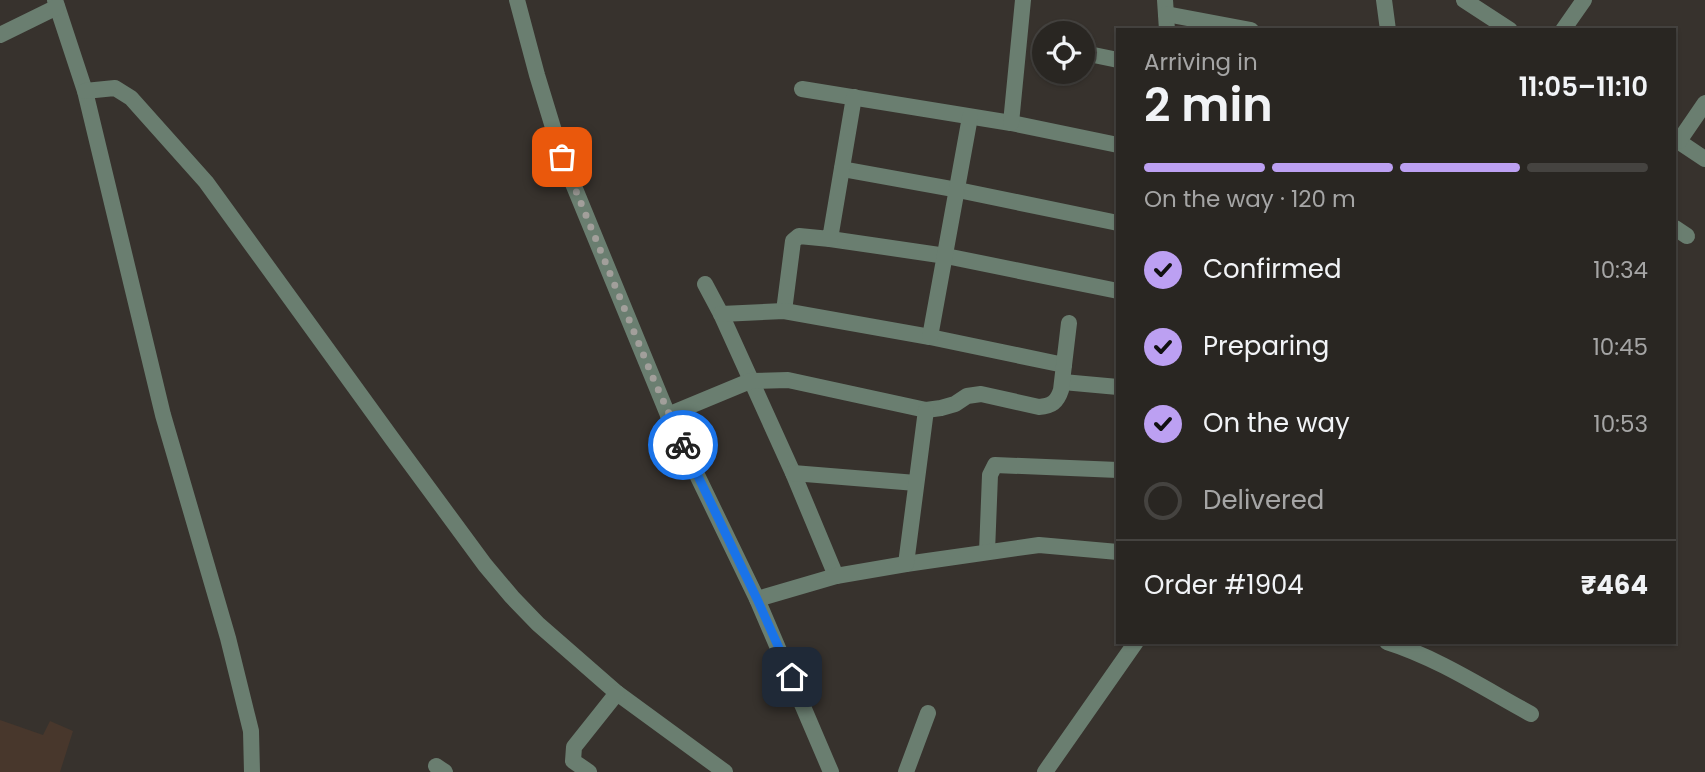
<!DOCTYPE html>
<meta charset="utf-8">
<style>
body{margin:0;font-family:Poppins,sans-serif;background:#312e2a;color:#f1f3f6;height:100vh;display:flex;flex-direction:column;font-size:26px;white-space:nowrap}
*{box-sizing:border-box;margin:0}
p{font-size:23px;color:#a5a5a5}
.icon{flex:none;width:38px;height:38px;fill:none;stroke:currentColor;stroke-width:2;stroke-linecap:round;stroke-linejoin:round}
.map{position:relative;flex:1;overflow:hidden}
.sheet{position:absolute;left:1116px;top:28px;width:560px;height:616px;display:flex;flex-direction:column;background:#292622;border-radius:0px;box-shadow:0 2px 5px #0004,0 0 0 2px #454340}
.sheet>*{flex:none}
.controls{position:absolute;left:1032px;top:21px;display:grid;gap:14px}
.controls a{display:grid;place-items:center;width:63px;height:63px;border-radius:50%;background:#292622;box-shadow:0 2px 5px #0004,0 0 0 2px #454340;font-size:35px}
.pin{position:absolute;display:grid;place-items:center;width:60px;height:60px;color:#fff;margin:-30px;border-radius:14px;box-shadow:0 4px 10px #0006}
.courier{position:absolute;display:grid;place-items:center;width:70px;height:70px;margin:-35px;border:5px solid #1a73e8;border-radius:50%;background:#fff;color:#222;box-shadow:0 2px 9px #0007}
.summary em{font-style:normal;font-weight:600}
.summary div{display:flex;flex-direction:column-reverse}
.summary{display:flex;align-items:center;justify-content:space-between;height:119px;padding:0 28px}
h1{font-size:46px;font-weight:600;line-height:52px}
.bar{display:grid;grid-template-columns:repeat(4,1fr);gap:10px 7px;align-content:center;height:84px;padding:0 28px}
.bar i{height:9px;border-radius:5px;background:#454340}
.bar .on{background:#bca0f2}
.bar p{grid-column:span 4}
.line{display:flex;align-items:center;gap:18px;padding:0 28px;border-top:2px solid #454340}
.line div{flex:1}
ol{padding:0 28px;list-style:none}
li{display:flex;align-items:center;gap:21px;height:77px}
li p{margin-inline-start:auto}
li .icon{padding:7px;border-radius:50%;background:#bca0f2;color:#111;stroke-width:4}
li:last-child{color:#a5a5a5}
li i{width:38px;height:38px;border:4px solid #454340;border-radius:50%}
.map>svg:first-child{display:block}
.industrial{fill:#48372c}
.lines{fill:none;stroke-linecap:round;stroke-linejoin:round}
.minor{stroke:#6a7e70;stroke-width:16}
.done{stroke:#a29f9b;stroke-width:7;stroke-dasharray:0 12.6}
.route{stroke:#1a73e8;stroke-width:9}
</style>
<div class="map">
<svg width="1705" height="772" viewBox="0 0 1705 772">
<rect width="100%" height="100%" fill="#37322d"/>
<polygon class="industrial" points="0,720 43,735 50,721 73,731 60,772 0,772"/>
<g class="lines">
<g class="minor">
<polyline points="55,0 85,91 163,415 228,638 251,731 252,772"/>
<polyline points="517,0 537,75 562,157 668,415 757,599 831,772"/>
<polyline points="1165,0 1167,30"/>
<polyline points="1384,0 1388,30"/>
<polyline points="1464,0 1510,30"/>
<polyline points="1166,14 1251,30"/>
<polyline points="1563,30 1584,0"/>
<polyline points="0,35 57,7"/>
<polyline points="1084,53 1118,60"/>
<polyline points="802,89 1011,123 1118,145"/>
<polyline points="85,91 115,88 131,98 206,182 393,440 485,565 512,597 538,624 617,693 725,772"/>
<polyline points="1011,123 1023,0"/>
<polyline points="1675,139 1705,159"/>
<polyline points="1679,141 1705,103"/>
<polyline points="842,169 958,190 1118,223"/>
<polyline points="1675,228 1687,236"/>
<polyline points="830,239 946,256 1118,291"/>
<polyline points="705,284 721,314 793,473 836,576"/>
<polyline points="784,311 793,241 799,236 830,239 854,97"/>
<polyline points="721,314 784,311 930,337 1064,365"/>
<polyline points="930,337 970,117"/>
<polyline points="1063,382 1118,387"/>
<path d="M668,415L750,381L788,380L926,410L941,408L955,404L967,396L981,394L1039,407C1052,406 1057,402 1061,390L1069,323"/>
<polyline points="793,473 916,483"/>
<polyline points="987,552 990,475 995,465 1118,470"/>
<polyline points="906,564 1039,545 1118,552"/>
<polyline points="757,599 836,576 906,564 926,410"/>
<path d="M1387,642C1438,658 1485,689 1531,714"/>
<polyline points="436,766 445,772"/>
<polyline points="589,772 573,761 574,747 617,693"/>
<polyline points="906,772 928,713"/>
<polyline points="1045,772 1136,642"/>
</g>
</g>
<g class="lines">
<polyline class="done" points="562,157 653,378 683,445"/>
<polyline class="route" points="683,445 757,599 792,677"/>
</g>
</svg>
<div class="controls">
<a><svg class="icon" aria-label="locate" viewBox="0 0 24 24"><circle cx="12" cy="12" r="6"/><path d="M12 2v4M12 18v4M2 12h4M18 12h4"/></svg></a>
</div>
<div class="pin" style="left:562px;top:157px;background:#ea580c"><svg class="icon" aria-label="bag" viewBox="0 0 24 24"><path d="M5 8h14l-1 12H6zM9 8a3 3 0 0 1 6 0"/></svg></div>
<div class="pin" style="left:792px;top:677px;background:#1f2937"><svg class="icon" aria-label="home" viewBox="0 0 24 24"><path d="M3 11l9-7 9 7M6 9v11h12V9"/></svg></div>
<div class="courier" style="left:683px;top:445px"><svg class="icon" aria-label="bike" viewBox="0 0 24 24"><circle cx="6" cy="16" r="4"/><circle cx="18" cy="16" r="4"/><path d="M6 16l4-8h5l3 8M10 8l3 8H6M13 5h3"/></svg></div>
<section class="sheet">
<div class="summary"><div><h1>2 min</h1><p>Arriving in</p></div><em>11:05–11:10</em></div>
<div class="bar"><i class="on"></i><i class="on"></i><i class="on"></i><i></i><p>On the way · 120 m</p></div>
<ol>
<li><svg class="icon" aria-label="check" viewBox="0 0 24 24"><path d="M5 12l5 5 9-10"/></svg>Confirmed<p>10:34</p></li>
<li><svg class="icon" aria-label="check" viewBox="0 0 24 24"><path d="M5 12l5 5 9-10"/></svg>Preparing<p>10:45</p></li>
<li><svg class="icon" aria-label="check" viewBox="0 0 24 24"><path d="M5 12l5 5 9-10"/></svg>On the way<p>10:53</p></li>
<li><i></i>Delivered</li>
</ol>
<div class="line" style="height:91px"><div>Order #1904</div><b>₹464</b></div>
</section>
</div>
